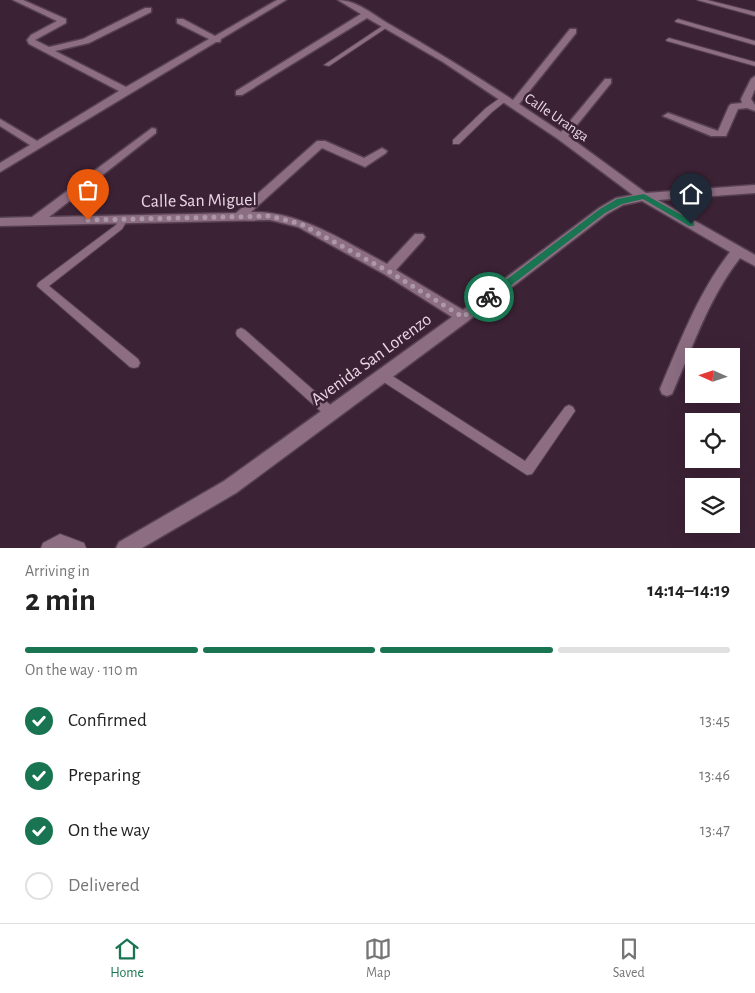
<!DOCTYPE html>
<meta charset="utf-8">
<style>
body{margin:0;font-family:"Alegreya Sans",sans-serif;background:#f6f6f6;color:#222;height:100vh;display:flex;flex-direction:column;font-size:19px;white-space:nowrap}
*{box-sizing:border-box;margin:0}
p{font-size:16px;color:#767676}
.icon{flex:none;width:28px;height:28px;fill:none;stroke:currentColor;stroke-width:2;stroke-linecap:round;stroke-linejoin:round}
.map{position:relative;height:548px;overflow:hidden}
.drawer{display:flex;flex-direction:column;background:#fff;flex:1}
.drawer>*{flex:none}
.needle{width:32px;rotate:273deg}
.tools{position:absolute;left:685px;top:348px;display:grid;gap:10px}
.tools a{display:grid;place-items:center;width:55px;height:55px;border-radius:0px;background:#fff;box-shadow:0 5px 20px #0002;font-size:25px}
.pin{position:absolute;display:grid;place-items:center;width:42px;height:42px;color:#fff;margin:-51px -21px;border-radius:50% 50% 50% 0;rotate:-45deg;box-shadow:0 0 5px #0007}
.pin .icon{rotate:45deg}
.courier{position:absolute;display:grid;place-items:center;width:50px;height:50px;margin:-25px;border:4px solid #197451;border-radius:50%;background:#fff;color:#222;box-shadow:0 1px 6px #0007}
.summary em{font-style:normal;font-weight:600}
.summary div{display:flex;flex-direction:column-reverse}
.summary{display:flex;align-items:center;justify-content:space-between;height:85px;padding:0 25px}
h1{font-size:32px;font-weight:600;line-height:38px}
.bar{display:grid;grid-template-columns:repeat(4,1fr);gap:8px 5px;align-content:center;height:60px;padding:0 25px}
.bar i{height:6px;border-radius:4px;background:#e0e0e0}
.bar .on{background:#197451}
.bar p{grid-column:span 4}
ol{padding:0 25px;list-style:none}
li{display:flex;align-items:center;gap:15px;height:55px}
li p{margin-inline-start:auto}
li .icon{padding:5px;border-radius:50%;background:#197451;color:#fff;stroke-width:4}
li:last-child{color:#767676}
li i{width:28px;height:28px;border:2px solid #e0e0e0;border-radius:50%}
.tabs{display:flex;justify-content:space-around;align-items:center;height:70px;border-top:1px solid #e0e0e0;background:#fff;font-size:14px;color:#767676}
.tabs a{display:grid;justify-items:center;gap:2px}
.tabs .on{color:#197451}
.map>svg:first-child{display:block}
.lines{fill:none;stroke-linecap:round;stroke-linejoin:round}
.service-casing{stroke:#564050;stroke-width:2}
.minor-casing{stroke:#564050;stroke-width:3}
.service{fill:#8c6d82;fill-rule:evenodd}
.minor{fill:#8c6d82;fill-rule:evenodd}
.route{fill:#197451}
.done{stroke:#ac98a6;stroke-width:5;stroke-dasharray:0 9}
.labels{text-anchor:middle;stroke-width:5;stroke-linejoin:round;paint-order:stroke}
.far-street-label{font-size:15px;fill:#e9d8e3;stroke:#3c2235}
.street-label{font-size:18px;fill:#e9d8e3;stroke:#3c2235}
</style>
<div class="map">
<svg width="755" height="548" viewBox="0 0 755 548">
<rect width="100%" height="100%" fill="#3c2235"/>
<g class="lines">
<g class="service-casing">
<g id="service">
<polygon points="697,0 707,0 755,12 755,16"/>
<polygon points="678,19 755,41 755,45 676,22 675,21"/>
<polygon points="384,25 389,26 329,66 324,65"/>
<polygon points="669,38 755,62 755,66 667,41 666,40"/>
<polygon points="500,98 506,98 507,100 492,112 459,144 453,144 453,140 486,108"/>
<polygon points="123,216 128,219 122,229 49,286 138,359 140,363 138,367 134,368 130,367 37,286 38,283 116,225 120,217"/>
<polygon points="241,328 245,330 335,409 337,413 335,417 331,419 327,417 237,336 236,333 237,330"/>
<polygon points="383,370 525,461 565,407 569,405 573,407 575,411 532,474 527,475 379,379 377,375 379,371"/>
<polygon points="60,534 84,543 86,548 41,548 43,543"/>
</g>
</g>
<g class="minor-casing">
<g id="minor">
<polygon points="13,0 23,0 66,19 66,23 35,40 49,47 83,39 145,8 151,8 151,12 89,43 55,51 126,87 209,39 177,23 177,19 183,19 215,36 277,0 286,0 221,39 220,42 216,42 0,172 0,163 30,145 0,126 0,119 37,141 119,91 29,44 27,40 31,35 57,21"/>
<path d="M338,0C356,0 374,15 389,24C431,48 472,73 513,100L570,29H576V33L519,104L561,132L605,79H611V83L568,136L646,193L755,185V193L658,200L755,255V266L740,258C708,299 693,347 672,394L667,396L662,394L660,389C680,342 698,293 730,252L642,201L623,205L607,214L468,321L236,493L142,548H116L119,542L224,481L452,317L384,274L298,227L270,220L0,226V218L32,217L152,128L156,129V133L49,217L236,213L317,141H325L364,158L382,148L387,151L386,153L365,167L322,148L251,212C301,211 343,241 387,264L415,234H423L425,237L423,240L396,270L463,310L599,208L616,198L633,195L558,139L443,62L367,18L242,95H236V91L361,14Z"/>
<polygon points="755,76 755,89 751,99 755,105 755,111 747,108 738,109 726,136 711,136 663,116 668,113 671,114 718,131 729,106 731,104 742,103 741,99 751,79"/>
</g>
</g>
<use href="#service" class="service"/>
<use href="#minor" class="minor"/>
</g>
<polygon class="route" points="644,194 694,222 694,226 689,226 643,199 622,204 605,213 492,300 486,300 486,295 600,209 617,199"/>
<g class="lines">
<polyline class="done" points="88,220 270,216 301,224 388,271 463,317 489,297"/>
</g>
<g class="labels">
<g class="far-street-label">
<text transform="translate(557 117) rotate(34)" y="5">Calle Uranga</text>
</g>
<g class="street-label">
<text transform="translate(199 200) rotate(-1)" y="6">Calle San Miguel</text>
<text transform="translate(371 359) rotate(-36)" y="6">Avenida San Lorenzo</text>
</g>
</g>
</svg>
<div class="tools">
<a><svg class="needle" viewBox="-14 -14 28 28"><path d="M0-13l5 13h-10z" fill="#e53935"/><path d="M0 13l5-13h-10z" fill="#767676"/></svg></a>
<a><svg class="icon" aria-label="locate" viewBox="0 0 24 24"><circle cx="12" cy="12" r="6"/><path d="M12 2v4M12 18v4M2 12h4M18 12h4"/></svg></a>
<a><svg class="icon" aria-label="layers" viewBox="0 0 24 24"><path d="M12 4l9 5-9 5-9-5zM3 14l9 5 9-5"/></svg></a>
</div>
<div class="pin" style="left:88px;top:220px;background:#ea580c"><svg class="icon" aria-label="bag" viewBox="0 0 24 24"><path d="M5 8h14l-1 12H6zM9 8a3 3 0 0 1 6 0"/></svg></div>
<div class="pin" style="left:691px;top:224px;background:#1f2937"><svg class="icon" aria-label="home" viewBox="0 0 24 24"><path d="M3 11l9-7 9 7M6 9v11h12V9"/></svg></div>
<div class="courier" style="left:489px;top:297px"><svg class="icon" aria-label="bike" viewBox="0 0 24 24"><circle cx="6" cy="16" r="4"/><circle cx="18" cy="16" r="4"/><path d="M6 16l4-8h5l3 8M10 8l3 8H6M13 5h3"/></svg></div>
</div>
<section class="drawer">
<div class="summary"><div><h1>2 min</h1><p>Arriving in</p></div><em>14:14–14:19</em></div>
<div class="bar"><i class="on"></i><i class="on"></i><i class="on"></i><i></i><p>On the way · 110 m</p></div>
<ol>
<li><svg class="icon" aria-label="check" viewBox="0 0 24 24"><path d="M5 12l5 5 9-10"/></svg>Confirmed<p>13:45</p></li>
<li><svg class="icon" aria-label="check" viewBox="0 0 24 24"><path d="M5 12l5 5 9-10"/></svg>Preparing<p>13:46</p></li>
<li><svg class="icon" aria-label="check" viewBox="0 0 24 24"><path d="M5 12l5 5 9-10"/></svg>On the way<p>13:47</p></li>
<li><i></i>Delivered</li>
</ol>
</section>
<nav class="tabs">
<a class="on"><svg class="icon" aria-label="home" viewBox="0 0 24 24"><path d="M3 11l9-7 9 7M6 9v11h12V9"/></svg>Home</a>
<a><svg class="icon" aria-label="map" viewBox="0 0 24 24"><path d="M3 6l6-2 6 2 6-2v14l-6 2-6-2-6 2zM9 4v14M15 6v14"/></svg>Map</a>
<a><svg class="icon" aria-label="saved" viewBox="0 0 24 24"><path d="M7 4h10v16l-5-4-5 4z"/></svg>Saved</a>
</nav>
